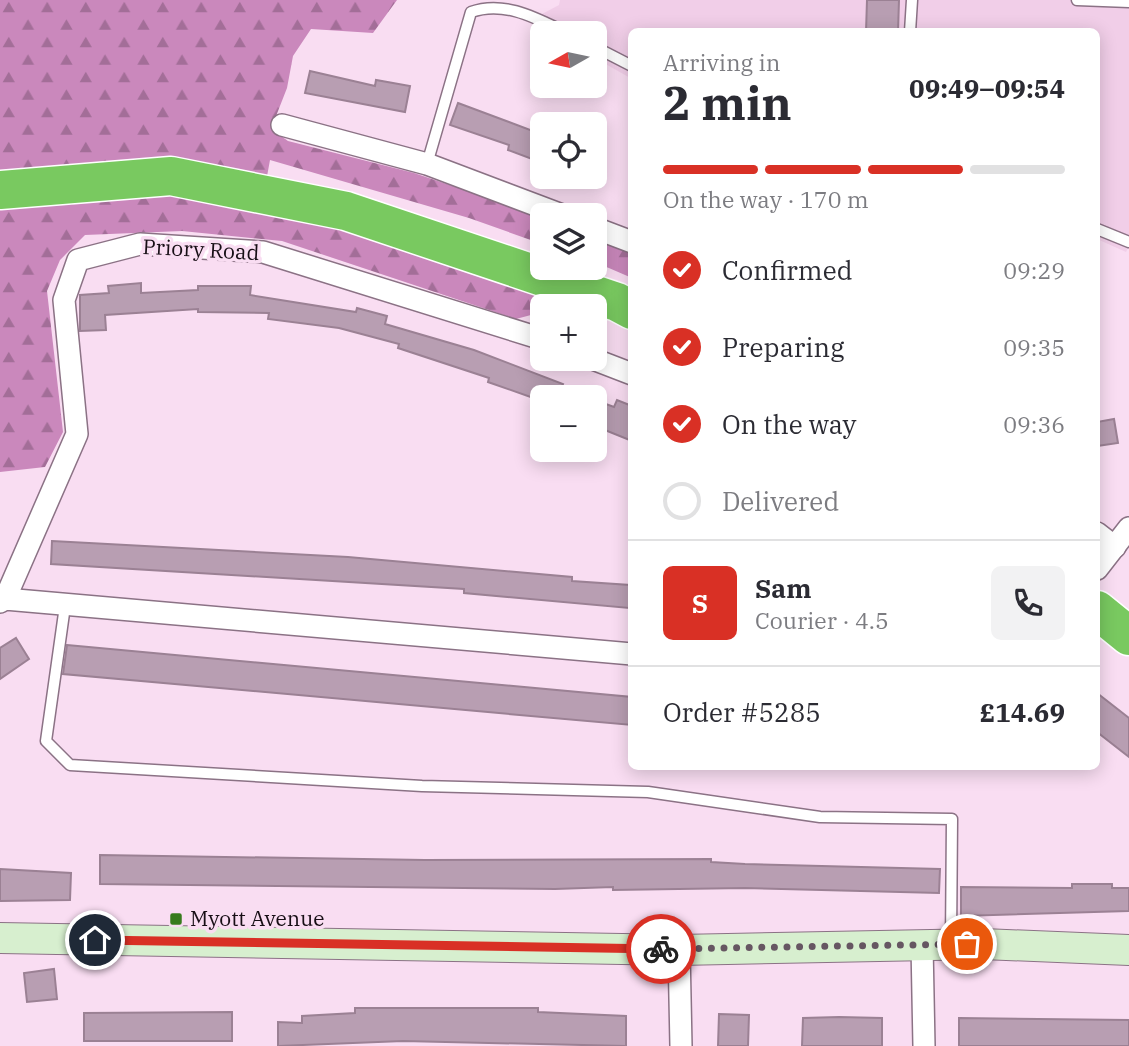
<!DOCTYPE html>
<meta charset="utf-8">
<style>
body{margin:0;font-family:"IBM Plex Serif",serif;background:#f2f2f3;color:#2b2b33;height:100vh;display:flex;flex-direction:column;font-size:26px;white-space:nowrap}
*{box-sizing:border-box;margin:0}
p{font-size:23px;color:#7c7c81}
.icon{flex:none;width:38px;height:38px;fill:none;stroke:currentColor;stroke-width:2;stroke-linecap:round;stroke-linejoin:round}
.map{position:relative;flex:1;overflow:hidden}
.details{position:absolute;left:628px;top:28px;width:472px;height:742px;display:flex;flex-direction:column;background:#fff;border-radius:10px;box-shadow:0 4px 18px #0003}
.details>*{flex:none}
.needle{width:46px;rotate:261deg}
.tools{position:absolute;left:530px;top:21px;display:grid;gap:14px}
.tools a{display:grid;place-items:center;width:77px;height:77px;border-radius:10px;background:#fff;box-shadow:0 4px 18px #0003;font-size:35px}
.pin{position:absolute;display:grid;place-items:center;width:60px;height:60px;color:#fff;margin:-30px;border:4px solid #fff;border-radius:50%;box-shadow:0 2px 7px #0007}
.courier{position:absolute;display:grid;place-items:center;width:70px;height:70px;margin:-35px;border:5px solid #d93025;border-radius:50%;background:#fff;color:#222;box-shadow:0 2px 9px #0007}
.overview em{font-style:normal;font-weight:800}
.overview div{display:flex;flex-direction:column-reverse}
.overview{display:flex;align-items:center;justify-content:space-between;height:119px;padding:0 35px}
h1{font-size:46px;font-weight:800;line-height:52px}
.bar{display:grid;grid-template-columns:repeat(4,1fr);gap:10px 7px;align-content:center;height:84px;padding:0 35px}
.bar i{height:9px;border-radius:5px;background:#e1e1e2}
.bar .selected{background:#d93025}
.bar p{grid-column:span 4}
.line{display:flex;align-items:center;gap:18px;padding:0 35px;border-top:2px solid #e1e1e2}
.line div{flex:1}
.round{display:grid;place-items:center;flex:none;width:74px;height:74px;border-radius:10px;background:#f2f2f3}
ol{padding:0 35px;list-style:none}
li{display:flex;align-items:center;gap:21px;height:77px}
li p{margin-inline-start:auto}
li .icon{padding:7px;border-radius:50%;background:#d93025;color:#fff;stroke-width:4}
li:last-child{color:#7c7c81}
li i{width:38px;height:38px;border:4px solid #e1e1e2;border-radius:50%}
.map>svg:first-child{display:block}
.built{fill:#f1cee8}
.forest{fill:url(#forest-firs)}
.building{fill:#b89eb2;stroke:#9b8194;stroke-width:2}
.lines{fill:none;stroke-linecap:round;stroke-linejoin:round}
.lane-casing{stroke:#8b7285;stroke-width:13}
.street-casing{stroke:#8b7285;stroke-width:24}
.secondary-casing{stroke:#8b7285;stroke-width:32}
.highway-casing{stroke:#fff;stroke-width:41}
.lane{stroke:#fff;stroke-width:10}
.street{stroke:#fff;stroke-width:21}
.secondary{stroke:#d7efcf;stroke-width:30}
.highway{stroke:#79c960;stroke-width:38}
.done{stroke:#665662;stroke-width:7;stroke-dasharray:0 12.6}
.route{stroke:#d93025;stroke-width:9}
.poi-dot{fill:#377b1d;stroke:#f9ddf2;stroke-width:2.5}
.labels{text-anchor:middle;stroke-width:7;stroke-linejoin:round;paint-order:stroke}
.street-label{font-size:21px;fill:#170e15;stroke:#f9ddf2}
.poi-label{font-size:21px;fill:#170e15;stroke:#f9ddf2;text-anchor:start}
</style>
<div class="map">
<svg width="1129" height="1046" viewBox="0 0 1129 1046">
<defs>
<pattern id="forest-firs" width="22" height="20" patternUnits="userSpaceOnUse" patternTransform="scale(1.75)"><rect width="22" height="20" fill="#ca88bc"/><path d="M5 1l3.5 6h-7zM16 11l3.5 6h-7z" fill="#a36e98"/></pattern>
</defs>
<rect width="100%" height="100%" fill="#f9ddf2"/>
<polygon class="built" points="560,0 1129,0 1129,246 1126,252 1097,239 1097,32 632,32 632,79 595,58 595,33 551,33 536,25 542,14 559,5"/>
<g class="forest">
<polygon points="0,0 397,0 373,33 311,29 293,56 287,88 271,129 288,141 414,173 542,216 542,244 469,218 270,160 261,209 350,227 531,289 542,312 516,319 282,241 182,231 85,235 60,260 47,291 63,432 45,467 0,472"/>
<polygon points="595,237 632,252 632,278 595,262"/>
</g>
<g class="building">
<polygon points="867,0 899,0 898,32 866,32"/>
<polygon points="310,71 375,86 376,80 410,86 405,112 305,93"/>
<polygon points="458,103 541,134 532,159 508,150 509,145 450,125"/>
<polygon points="141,283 141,293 198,290 198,286 251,286 250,295 356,312 357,308 387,316 385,324 474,350 563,384 558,397 542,397 542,401 488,382 489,378 398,348 399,344 339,328 268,319 269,313 198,312 198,309 105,315 106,330 80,331 80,295 109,293 108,286"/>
<polygon points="595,400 614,407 617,400 632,406 632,441 595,426"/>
<polygon points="1114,419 1118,443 1097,446 1097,422"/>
<polygon points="52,541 348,557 572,577 572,581 630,585 629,608 464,593 464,589 51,564"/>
<polygon points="16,638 29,659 0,679 0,648"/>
<polygon points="67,645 632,697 632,725 63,674"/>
<polygon points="1097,693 1129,718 1129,757 1097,732"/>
<polygon points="100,855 425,860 711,859 711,862 745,864 940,869 939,893 745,888 613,890 613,887 555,889 100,884"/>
<polygon points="0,869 71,873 70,900 0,901"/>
<polygon points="1072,884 1112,884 1112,888 1129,888 1129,911 961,916 961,887 1072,888"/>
<polygon points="54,969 57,999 27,1002 24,973"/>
<polygon points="355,1008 538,1008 538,1012 626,1016 626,1046 403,1041 278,1046 278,1022 302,1023 302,1016 355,1013"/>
<polygon points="232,1012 232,1041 84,1041 84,1013"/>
<polygon points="719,1014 749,1015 748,1046 718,1046"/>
<polygon points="839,1017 882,1018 882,1046 802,1046 803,1018"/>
<polygon points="959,1018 1129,1020 1129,1046 959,1046"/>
</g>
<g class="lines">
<g class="lane-casing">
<g id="lane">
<polyline points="1077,0 1129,2"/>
<polyline points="910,32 912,0"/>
<polyline points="595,47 632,66"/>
<path d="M427,164L471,12C504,0 536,18 567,33"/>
<polyline points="1097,229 1129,242"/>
<polyline points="65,606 46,741 70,765 422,786 648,792 820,817 952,819 951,941"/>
</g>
</g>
<g class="street-casing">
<g id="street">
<polyline points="282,125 427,164 562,215"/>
<polyline points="595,228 632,242"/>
<polyline points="593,359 632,374"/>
<polyline points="1097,533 1115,547"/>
<polyline points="1097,569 1129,528"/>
<polyline points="5,599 77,434 64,300 78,260 140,244 263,252 542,339"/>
<polyline points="0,602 5,599 632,654"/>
<polyline points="922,945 924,1046"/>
<polyline points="679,950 681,1046"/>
</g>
</g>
<g class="secondary-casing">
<polyline id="secondary" points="0,938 679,950 983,944 1129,950"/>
</g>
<g class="highway-casing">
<g id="highway">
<polyline points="0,190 171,176 346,211 617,302 632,310"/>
<polyline points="1097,610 1129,636"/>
</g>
</g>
<use href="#lane" class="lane"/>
<use href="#street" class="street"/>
<use href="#secondary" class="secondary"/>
<use href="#highway" class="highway"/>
</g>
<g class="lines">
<polyline class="done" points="661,949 967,944"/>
<polyline class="route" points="95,940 661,949"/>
</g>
<rect class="poi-dot" x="169" y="912" width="14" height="14" rx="3.5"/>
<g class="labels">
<g class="street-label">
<text transform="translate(201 250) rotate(3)" y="7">Priory Road</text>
</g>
<g class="poi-label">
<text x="190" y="926">Myott Avenue</text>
</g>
</g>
</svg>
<div class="tools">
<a><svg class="needle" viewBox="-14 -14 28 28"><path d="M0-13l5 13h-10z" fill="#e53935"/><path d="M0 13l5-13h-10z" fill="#7c7c81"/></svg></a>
<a><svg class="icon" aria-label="locate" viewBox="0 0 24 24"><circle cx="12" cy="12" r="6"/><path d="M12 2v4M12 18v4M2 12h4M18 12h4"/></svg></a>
<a><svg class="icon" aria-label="layers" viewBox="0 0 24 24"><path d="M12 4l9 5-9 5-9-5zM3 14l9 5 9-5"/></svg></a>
<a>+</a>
<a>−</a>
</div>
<div class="pin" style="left:967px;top:944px;background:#ea580c"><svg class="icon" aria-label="bag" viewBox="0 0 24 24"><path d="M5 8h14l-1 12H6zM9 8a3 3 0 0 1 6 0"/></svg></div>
<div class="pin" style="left:95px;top:940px;background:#1f2937"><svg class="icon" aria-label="home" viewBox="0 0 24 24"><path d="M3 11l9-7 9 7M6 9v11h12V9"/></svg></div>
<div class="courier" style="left:661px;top:949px"><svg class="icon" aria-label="bike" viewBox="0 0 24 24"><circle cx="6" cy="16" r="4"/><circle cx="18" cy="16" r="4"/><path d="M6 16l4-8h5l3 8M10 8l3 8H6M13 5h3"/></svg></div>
<section class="details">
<div class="overview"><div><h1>2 min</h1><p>Arriving in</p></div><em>09:49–09:54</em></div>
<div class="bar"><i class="selected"></i><i class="selected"></i><i class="selected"></i><i></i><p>On the way · 170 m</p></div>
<ol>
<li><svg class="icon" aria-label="check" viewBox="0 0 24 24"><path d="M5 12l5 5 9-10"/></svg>Confirmed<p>09:29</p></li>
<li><svg class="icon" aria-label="check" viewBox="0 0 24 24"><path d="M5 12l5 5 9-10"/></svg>Preparing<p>09:35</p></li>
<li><svg class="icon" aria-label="check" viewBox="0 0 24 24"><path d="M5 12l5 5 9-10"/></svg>On the way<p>09:36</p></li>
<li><i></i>Delivered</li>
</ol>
<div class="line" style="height:126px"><b class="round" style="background:#d93025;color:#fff">S</b><div><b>Sam</b><p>Courier · 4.5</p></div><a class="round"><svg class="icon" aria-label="phone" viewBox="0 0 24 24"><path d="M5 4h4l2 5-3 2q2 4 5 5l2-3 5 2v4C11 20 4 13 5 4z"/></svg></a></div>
<div class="line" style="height:91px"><div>Order #5285</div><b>£14.69</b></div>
</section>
</div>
